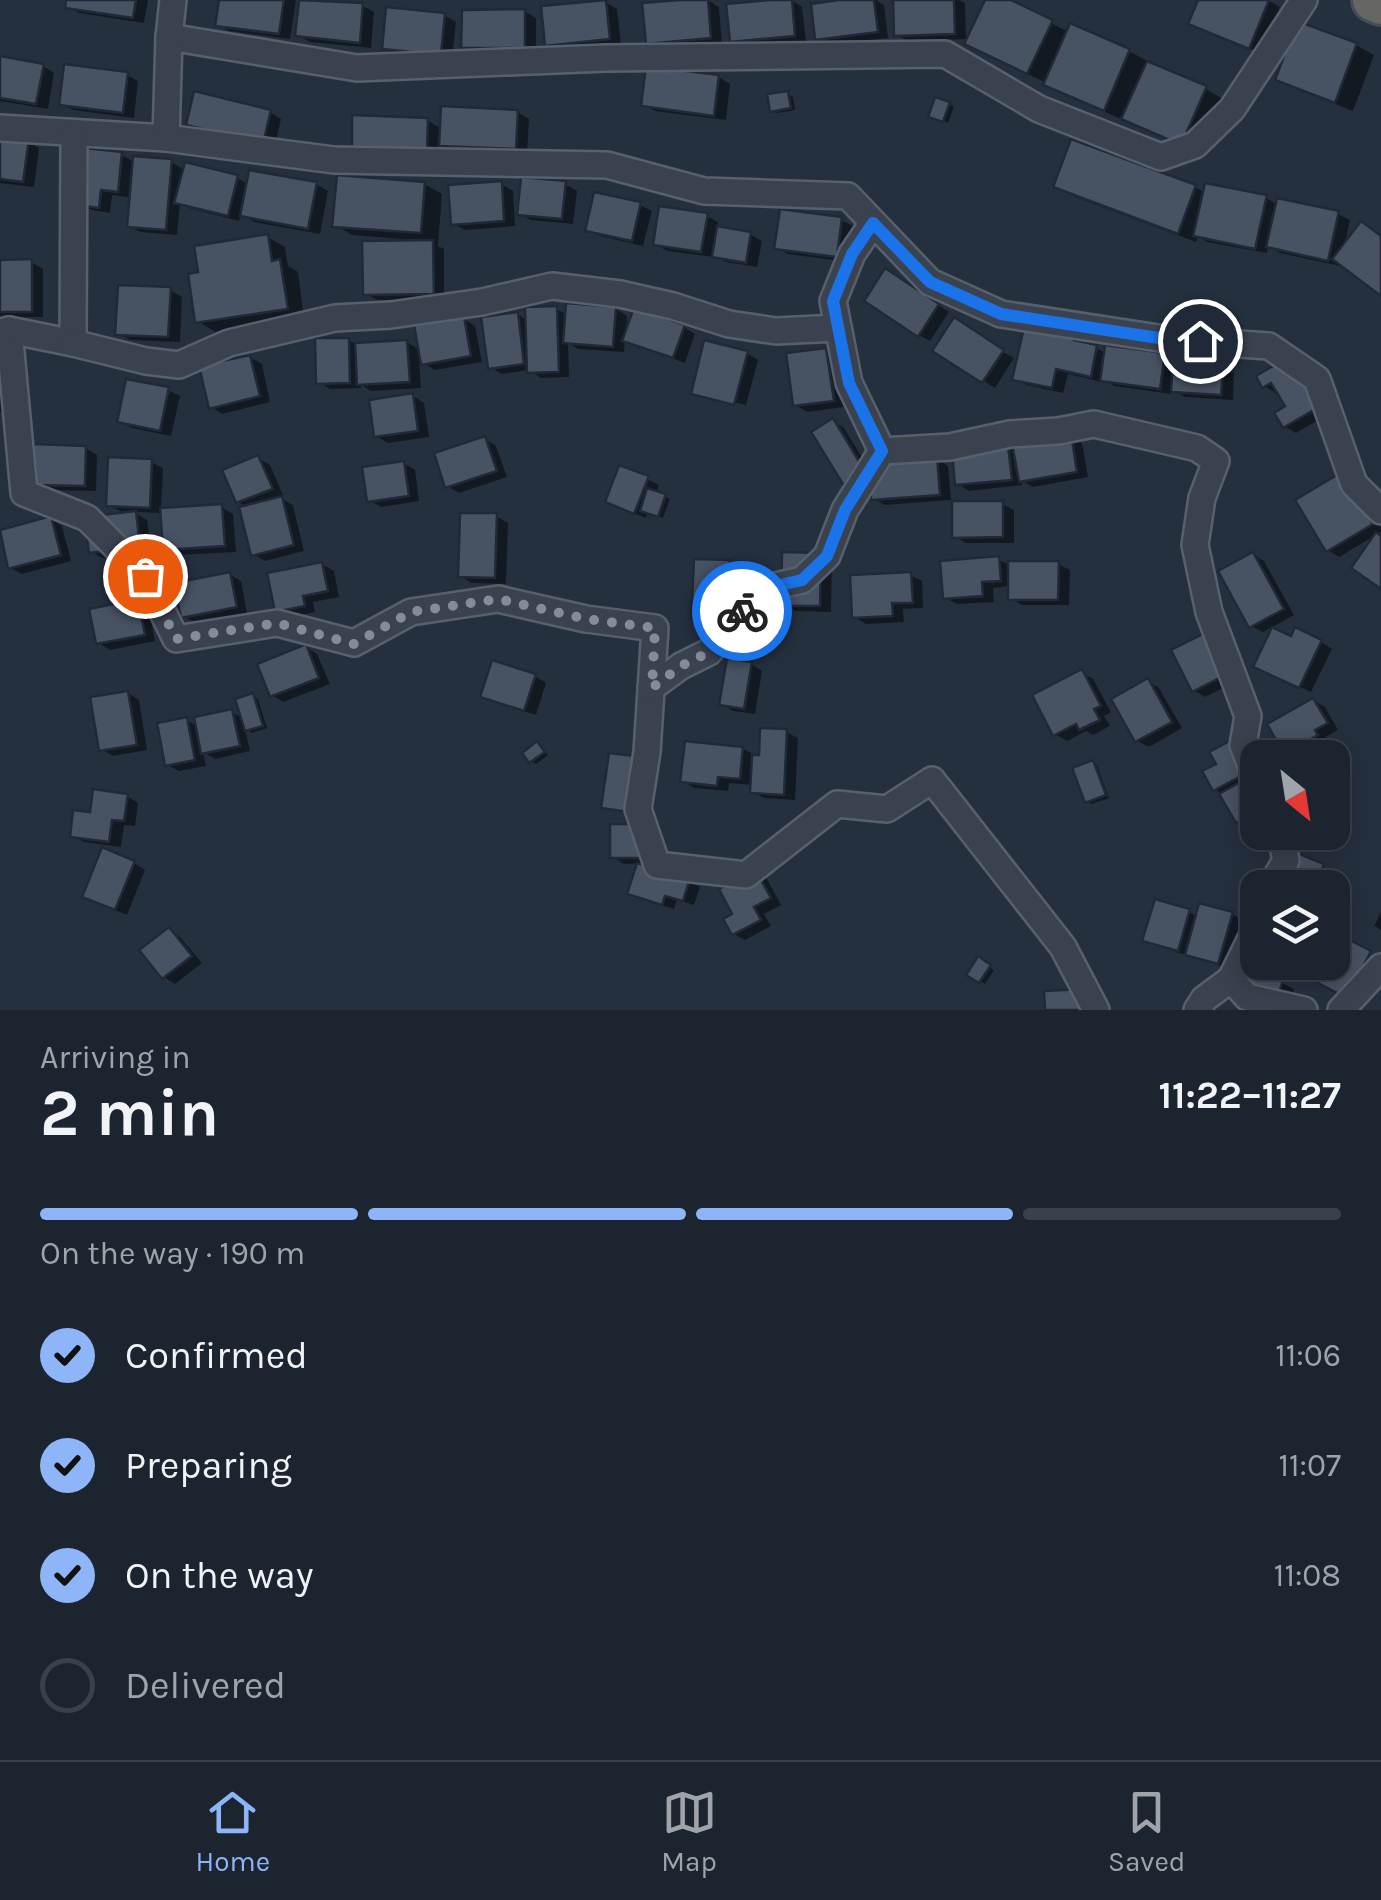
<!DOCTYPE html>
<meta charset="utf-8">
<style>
body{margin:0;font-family:Karla,sans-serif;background:#252c37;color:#f1f3f6;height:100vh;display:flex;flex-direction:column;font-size:38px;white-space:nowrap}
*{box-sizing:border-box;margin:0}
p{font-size:32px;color:#a0a4aa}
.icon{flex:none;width:55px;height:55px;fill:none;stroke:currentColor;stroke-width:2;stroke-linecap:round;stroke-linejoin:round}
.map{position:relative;height:1010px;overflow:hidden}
.panel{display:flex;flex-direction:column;background:#1c242f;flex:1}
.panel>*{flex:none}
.needle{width:65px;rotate:150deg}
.tools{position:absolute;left:1240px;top:740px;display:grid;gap:20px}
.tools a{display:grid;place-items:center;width:110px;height:110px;border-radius:20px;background:#1c242f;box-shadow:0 5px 25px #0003,0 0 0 2px #3a414b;font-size:50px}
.pin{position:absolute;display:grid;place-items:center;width:85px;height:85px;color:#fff;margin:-42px;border:5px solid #fff;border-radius:50%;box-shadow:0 2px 10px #0007}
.courier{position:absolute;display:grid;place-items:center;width:100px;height:100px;margin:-50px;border:8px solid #1a73e8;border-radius:50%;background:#fff;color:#222;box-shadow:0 2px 12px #0007}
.summary em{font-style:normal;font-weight:700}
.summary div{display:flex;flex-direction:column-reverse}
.summary{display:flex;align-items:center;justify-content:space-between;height:170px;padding:0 40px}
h1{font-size:65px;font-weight:700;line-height:75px}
.bar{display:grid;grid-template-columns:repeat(4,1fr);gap:15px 10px;align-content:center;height:120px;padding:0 40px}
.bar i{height:12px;border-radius:8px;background:#3a414b}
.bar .current{background:#8eb5f7}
.bar p{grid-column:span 4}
ol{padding:0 40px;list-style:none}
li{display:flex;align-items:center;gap:30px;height:110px}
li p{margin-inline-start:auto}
li .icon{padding:10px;border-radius:50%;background:#8eb5f7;color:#111;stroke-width:4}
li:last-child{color:#a0a4aa}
li i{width:55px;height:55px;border:5px solid #3a414b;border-radius:50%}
.menu{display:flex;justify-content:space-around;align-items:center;height:140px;border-top:2px solid #3a414b;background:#1c242f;font-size:28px;color:#a0a4aa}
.menu a{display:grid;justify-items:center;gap:5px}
.menu .current{color:#8eb5f7}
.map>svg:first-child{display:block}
.shadow{fill:#0007}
.building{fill:#475263;stroke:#202937;stroke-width:2.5}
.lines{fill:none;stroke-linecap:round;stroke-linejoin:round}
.minor-casing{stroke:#57606d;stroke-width:30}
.trunk-casing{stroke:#444d5a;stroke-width:48}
.minor{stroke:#3a424f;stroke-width:25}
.trunk{stroke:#666663;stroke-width:42}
.done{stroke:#838c99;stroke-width:10;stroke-dasharray:0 18}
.route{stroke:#1a73e8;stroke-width:12}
</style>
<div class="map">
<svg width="1381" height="1010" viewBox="0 0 1381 1010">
<rect width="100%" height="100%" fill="#25303f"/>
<g class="shadow">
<polygon points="68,0 148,0 144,23 79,13 67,6"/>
<polygon points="221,0 296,0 290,39 229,31 218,24"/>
<polygon points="302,0 363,6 374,12 371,48 310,42 298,35"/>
<polygon points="707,0 719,7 722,44 660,49 648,42"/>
<polygon points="791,0 802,7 806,41 744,47 732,40"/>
<polygon points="859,0 876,0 884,5 888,38 829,45 817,39"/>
<polygon points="895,0 959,0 965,3 966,39 908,41 896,35"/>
<polygon points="988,0 1005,0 1069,32 1071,27 1129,51 1147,61 1146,63 1206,89 1223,99 1199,153 1064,94 1046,84 1047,83 985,54"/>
<polygon points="1200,0 1267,0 1280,7 1261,53 1202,29"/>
<polygon points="605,2 617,9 621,44 559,51 547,44"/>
<polygon points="524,11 536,18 536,53 476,54 464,47"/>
<polygon points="444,15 456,22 452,60 396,55 385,48"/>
<polygon points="1356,45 1374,55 1353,111 1296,89 1278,79"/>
<polygon points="0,59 43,66 54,73 48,109 0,101"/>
<polygon points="127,75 138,81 134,118 73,110 62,104"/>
<polygon points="719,77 730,84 726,120 655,111 644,105"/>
<polygon points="788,94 793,97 795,110 777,113 772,110"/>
<polygon points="949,104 954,107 948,123 936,118"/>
<polygon points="270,112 281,119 274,149 200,131 189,124"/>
<polygon points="517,112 529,119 527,155 453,151 438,143 438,155 366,153 354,146 427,120 442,129"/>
<polygon points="0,138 28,142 39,148 34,187 0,183"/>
<polygon points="1072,142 1195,187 1205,193 1266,198 1278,205 1338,214 1350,220 1344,248 1381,237 1381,293 1341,262 1340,266 1280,253 1268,246 1267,253 1207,242 1198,236 1196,242 1073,196 1056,186"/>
<polygon points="121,155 135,162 171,162 185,170 187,165 237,178 248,184 251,173 317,185 328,191 320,234 254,222 241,214 239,221 189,208 180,203 177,235 141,232 129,226 132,198 112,195 110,213 92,210 81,204"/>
<polygon points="424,184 442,194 438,246 444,249 444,299 377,300 365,293 401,243 401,239 352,235 335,225"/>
<polygon points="501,184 513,191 515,226 465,230 454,224"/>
<polygon points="565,184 577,191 573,224 531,220 520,214"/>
<polygon points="640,205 652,211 643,246 600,236 588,230"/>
<polygon points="707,216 718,222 717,229 751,235 762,241 757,267 726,262 713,255 713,257 667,251 656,244"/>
<polygon points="841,220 853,226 848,262 788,254 777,248"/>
<polygon points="267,237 285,247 288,266 298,272 304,318 215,332 198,321"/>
<polygon points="0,262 31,262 43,269 43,317 0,317"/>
<polygon points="897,278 949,312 930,341 919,335"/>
<polygon points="170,290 182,297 180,342 130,340 118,333"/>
<polygon points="556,309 568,315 616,309 627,316 626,333 684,327 695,334 685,363 637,346 625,339 624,352 578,349 568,343 569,377 541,378 529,370 502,374 490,367 517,314 528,321"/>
<polygon points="464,319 475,326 482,362 435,370 419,361 421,388 371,391 361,385 361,388 330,389 318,382 349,340 358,346 407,342 421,351"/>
<polygon points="1074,336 1106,353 1164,356 1175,362 1176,346 1216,354 1215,366 1223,367 1234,373 1233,400 1185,397 1172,390 1171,394 1114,386 1103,379 1102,382 1068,374 1063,393 1027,385 1015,379"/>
<polygon points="992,346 1014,358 995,388 936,350"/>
<polygon points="826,350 838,357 844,407 807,412 795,405"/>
<polygon points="747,353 758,360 746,405 703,394 703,398 693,392"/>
<polygon points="250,357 262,364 270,402 222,414 211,407"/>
<polygon points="0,376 7,379 19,402 0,413"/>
<polygon points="1259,377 1332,412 1296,433 1285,427 1288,407 1279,391 1276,393 1264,386"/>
<polygon points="168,390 180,396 171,436 132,428 120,421"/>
<polygon points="413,396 424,403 429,437 388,443 376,436"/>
<polygon points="833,421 844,428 872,474 937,459 948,466 951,500 885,505 874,499 872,482 858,491"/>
<polygon points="1070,436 1082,443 1088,477 1033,487 1022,481 1022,485 969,491 957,484 1008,448 1016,452"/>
<polygon points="485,439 496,446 507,477 459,493 447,486"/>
<polygon points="85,448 97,455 96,491 46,490 34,484"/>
<polygon points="258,458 270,465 283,495 279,497 293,505 304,551 265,561 253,554 247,507 238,502"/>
<polygon points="151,462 163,468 161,511 221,507 233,514 236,552 177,555 165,549 163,513 133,512 147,520 151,553 102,558 91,552 126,514 109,505"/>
<polygon points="403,463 415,470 419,501 381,507 369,500"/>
<polygon points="647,479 659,485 656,493 670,499 663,518 648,513 646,518 619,508"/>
<polygon points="1354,482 1381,527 1381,532 1339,557 1328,550"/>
<polygon points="1002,504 1014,510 1014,543 966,543 955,536"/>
<polygon points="496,516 508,523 506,584 472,583 460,576"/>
<polygon points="51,519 62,526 71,561 22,574 10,568"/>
<polygon points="1253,554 1264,561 1294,615 1263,632 1251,626"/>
<polygon points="998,559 1011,566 1058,564 1070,570 1069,605 1022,605 1010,598 1010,586 993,588 994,602 957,604 946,598"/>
<polygon points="832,562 831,612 795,611 783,604"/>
<polygon points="729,563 741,569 738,625 705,624 694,617"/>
<polygon points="322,564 334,571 339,597 313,602 315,612 288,618 277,611"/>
<polygon points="229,574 241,581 247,613 195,623 183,616"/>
<polygon points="910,575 922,581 923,608 903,609 904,622 866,624 854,617"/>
<polygon points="137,602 149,609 155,641 110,650 99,643"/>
<polygon points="1292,639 1321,642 1332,649 1311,692 1268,672"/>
<polygon points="306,647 317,654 330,684 283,702 272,695"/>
<polygon points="1175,651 1237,681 1205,697 1194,690"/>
<polygon points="751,664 762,671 755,714 733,711 722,704"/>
<polygon points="1081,672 1093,679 1111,712 1104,716 1110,726 1093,735 1086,731 1067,741 1055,734"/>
<polygon points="535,676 546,683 536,715 494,702 483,696"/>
<polygon points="1148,681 1159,688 1182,728 1149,747 1137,741"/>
<polygon points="128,693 139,700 147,750 113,756 101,749"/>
<polygon points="253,696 258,699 267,728 252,733 245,729 250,751 215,759 203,752 206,766 179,771 167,765 186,720 198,726 232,712 244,719"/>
<polygon points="1313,700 1325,707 1338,730 1325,737 1328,742 1300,758 1295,758 1286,752"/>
<polygon points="786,732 798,738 795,800 764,798 752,791 753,785 729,783 728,791 694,788 683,781 743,749 761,758"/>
<polygon points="538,744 548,755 536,764 531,761"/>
<polygon points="1258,758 1258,823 1249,828 1238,822 1221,793 1215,789"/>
<polygon points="1092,763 1097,765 1109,798 1092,804 1087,801"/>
<polygon points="127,796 138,803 135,826 124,825 121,847 84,842 72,836 92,815"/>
<polygon points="613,826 651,863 624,864 613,857"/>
<polygon points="1298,856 1334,873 1329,886 1331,888 1284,888"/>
<polygon points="134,863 145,870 127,915 96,902"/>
<polygon points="755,872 767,879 781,905 764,914 771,926 745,940 734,934 736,915"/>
<polygon points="689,881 700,887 694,905 677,900 674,909 642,900 630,893"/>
<polygon points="1332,888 1340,893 1332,909"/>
<polygon points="1189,912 1198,917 1232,914 1244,921 1230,969 1157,946 1145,940"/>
<polygon points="1381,912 1381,930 1374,926"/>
<polygon points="169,930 180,937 202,963 175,984 164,977"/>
<polygon points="979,960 994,970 985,984 969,974"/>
<polygon points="1258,962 1303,962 1298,980 1265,970 1254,964"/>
<polygon points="1282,983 1294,989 1287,1010 1240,1010"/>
</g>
<g class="building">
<polygon points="66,0 136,0 133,18 65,8"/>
<polygon points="219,0 284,0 279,34 215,26"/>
<polygon points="299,0 363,3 360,43 295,36"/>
<polygon points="606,0 610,39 545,46 541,6"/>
<polygon points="680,0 708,0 711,38 646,44 642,3"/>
<polygon points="769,0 792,0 795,36 730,42 726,4"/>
<polygon points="839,0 874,0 878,32 815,40 811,4"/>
<polygon points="893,0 954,0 955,34 894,36"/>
<polygon points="985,0 1011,0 1053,20 1027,74 964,44"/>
<polygon points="1198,0 1269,0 1249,49 1188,24"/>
<polygon points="386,7 445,13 441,55 382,49"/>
<polygon points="525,9 525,48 461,48 462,10"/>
<polygon points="1297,21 1357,43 1335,103 1275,80"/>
<polygon points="1070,23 1130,49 1104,111 1043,85"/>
<polygon points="0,56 44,64 36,104 0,98"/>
<polygon points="1147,61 1207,86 1181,145 1121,119"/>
<polygon points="64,64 128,72 123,113 59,105"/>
<polygon points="646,66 719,75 714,116 641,106"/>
<polygon points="194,91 271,110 263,144 186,125"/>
<polygon points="788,91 791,108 770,112 767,94"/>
<polygon points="935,97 950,102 943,122 928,117"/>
<polygon points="441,106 518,110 516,149 439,146"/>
<polygon points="352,115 428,118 427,150 352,147"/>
<polygon points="0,136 29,139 23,182 0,179"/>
<polygon points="1071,139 1196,185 1178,234 1053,187"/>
<polygon points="85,148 122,152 118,192 101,190 99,208 78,205"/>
<polygon points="133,156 172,159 166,230 127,227"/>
<polygon points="185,162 238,175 228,216 174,203"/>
<polygon points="249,170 317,182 308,229 240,216"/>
<polygon points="337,175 425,182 421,233 332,227"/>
<polygon points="521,177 566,181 562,219 517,215"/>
<polygon points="502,181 504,221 451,225 448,185"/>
<polygon points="1205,183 1267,195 1255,249 1193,236"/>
<polygon points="594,192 641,202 632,241 585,231"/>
<polygon points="1277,198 1339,211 1328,261 1266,247"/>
<polygon points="659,206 708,213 701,252 653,245"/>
<polygon points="780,209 842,217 837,257 774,249"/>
<polygon points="1361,221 1381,236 1381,296 1332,259"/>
<polygon points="717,226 751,232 746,263 712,257"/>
<polygon points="268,234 272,261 280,259 288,309 195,323 188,274 198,272 194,246"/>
<polygon points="433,240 434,294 363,295 362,241"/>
<polygon points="32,259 32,312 0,312 0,260"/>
<polygon points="885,268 939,304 918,337 864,301"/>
<polygon points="118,285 171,287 168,337 115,335"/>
<polygon points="566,303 616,307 613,347 563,343"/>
<polygon points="557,306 559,372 527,373 525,307"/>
<polygon points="634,307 685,325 673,358 622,341"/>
<polygon points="518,312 524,364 488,369 481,317"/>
<polygon points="464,316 471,356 421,365 414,325"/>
<polygon points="954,317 1004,350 982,383 932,351"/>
<polygon points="1025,323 1075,334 1074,340 1097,345 1091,377 1056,369 1052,388 1012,380"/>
<polygon points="315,338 349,338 350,383 316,384"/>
<polygon points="407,340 410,382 357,385 355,343"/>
<polygon points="704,340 748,351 734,405 691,394"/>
<polygon points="1174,343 1205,345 1203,378 1210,378 1211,363 1224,364 1221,395 1171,392"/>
<polygon points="1105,345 1165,353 1160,389 1100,381"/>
<polygon points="826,348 834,401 793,406 786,353"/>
<polygon points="250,355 260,396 209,409 199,366"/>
<polygon points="1292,355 1322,405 1283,428 1274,413 1285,406 1271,383 1262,388 1256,376"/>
<polygon points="126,379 169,387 160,431 117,422"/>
<polygon points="413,393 418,431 374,437 369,400"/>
<polygon points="833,418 866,473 844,486 811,432"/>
<polygon points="1071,433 1077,472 1019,482 1012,444"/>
<polygon points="485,436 497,471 445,488 434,453"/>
<polygon points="33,444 86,446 85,486 31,485"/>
<polygon points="1008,445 1012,480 955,485 952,451"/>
<polygon points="258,455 273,489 236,503 222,470"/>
<polygon points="937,456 940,495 871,500 869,462"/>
<polygon points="108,457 152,459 150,508 106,506"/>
<polygon points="404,461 409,496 367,502 362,467"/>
<polygon points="619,465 649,476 634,514 605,502"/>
<polygon points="1342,472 1373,524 1326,552 1295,500"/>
<polygon points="647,488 666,494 658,517 640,511"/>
<polygon points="282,496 294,545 251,556 239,507"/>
<polygon points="952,501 1003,501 1003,537 952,538"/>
<polygon points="222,504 225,546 163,550 160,508"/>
<polygon points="136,511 140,547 89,553 84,517"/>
<polygon points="460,513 497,513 495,578 458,577"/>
<polygon points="51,516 61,555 8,569 0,530"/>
<polygon points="1376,532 1381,536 1381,589 1351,568"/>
<polygon points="782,552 821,553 820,606 781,606"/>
<polygon points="1253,552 1284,609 1249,628 1218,571"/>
<polygon points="999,556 1001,581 982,582 983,596 943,599 940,561"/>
<polygon points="694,559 730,560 727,620 691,619"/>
<polygon points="1008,561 1059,561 1058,600 1008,600"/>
<polygon points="322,562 328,591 303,596 305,606 275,612 267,573"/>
<polygon points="230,572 237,607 181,618 174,583"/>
<polygon points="911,572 913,603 892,603 893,616 852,618 850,575"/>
<polygon points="138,599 145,635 96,644 89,609"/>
<polygon points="1272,627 1291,636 1295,627 1322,640 1299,688 1253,667"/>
<polygon points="1207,632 1227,674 1192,692 1171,650"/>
<polygon points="306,644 319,678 270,697 257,664"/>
<polygon points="727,658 752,662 744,709 719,705"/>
<polygon points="492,660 536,674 524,711 480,697"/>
<polygon points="1082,669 1101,706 1094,709 1100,720 1079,730 1076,724 1053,736 1032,695"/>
<polygon points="1148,678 1172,722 1135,742 1111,699"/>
<polygon points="128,691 137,745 99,751 90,697"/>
<polygon points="253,693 263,726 245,731 235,699"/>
<polygon points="1313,698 1328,723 1315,730 1318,735 1284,754 1267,724"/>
<polygon points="232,709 240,746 201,754 194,717"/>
<polygon points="187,717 195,760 165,766 157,723"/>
<polygon points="760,728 787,729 784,795 750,793 752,755 759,755"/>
<polygon points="1241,735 1258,767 1213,791 1202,771 1216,764 1209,752"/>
<polygon points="537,741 545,752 529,763 522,753"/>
<polygon points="685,741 743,747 740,779 718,777 717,786 680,782"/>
<polygon points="609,753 643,757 636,813 601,808"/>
<polygon points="1093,760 1106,795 1085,803 1072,768"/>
<polygon points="1254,774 1258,779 1258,811 1236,823 1219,794"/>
<polygon points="93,789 128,794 124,821 112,820 109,842 70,837 73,810 90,812"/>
<rect x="610" y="824" width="30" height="34"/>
<polygon points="102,847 135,861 115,910 82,897"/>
<polygon points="1297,853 1324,864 1318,879 1330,884 1328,888 1282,888"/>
<polygon points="637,863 690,878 683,901 665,896 662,905 627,894"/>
<polygon points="755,869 771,898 754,907 761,920 732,935 723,919 732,914 719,889"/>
<polygon points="1155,899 1190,909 1178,951 1142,941"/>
<polygon points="1199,903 1233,912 1218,964 1185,955"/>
<polygon points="169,927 192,956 162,979 139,950"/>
<polygon points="1342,936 1371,951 1347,998 1318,983 1329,962 1332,962 1332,955"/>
<polygon points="1258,942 1258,962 1290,962 1286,975 1251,965"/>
<polygon points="978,956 991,965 979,983 966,975"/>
<polygon points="1250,970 1283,980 1274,1010 1238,1010"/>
<polygon points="1082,989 1084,1010 1045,1010 1044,991"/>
</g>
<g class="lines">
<g class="minor-casing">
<g id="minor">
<polyline points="169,37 357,68 606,58 945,54 1039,109 1161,157 1195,145 1232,109 1304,0"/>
<polyline points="0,128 166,138 334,160 607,165 704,191 848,196 930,282 1001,314 1165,339 1269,346 1317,379 1354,484 1381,511"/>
<polyline points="166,138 169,37 173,0"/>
<polyline points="873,223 852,254 833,301 849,383 882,451 950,447 1010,434 1058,431 1094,424 1197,448 1216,461 1202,498 1195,545 1209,612 1248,716 1243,745 1258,783"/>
<polyline points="9,330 24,493 87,518 145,576 176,639 277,623 354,643 411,612 498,599 586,619 655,628 647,752 638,809 657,865 746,875 837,804 887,809 932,780 1063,947 1096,1010"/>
<polyline points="0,332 9,330 73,343 74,134"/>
<polyline points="73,343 146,361 179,365 229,343 335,318 391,315 482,302 552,286 620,294 673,306 729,324 776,331 838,328"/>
<polyline points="651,688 681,666 709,652 758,590 802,580 827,556 845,510 882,451"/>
<polyline points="1270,888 1286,860 1280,832"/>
<polyline points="1231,979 1247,997 1304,1010"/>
<polyline points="1197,1010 1204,999 1231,979 1258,924"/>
<polyline points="1341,1010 1381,967"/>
</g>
</g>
<g class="trunk-casing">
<polyline id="trunk" points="1374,0 1381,3"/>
</g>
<use href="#minor" class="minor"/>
<use href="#trunk" class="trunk"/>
</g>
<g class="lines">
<polyline class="done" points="145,576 176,639 277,623 354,644 411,612 498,599 586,619 655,628 652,688 681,666 709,652 742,611"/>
<polyline class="route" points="742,611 758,590 802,580 827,556 845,510 882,451 849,383 833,301 852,254 873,223 930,282 1001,314 1165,339 1200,341"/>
</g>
</svg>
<div class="tools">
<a><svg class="needle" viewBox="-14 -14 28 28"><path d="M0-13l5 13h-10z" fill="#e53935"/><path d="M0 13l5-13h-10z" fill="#a0a4aa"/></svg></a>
<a><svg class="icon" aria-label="layers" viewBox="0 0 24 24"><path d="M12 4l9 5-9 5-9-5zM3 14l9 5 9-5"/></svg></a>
</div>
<div class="pin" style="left:145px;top:576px;background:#ea580c"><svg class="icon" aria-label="bag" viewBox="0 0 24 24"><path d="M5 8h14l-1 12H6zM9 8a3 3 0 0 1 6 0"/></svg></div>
<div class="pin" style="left:1200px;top:341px;background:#1f2937"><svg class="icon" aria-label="home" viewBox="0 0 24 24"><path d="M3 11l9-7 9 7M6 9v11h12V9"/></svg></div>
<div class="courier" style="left:742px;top:611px"><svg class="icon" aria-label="bike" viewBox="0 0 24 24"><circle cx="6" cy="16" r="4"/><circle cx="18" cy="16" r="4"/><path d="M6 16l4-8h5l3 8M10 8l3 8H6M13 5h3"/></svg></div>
</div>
<section class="panel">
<div class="summary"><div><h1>2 min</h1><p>Arriving in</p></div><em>11:22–11:27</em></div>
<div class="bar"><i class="current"></i><i class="current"></i><i class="current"></i><i></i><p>On the way · 190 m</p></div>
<ol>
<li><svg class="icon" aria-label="check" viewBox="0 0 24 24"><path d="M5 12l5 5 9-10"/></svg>Confirmed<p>11:06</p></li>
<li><svg class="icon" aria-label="check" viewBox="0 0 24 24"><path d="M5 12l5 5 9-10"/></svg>Preparing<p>11:07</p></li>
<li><svg class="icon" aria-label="check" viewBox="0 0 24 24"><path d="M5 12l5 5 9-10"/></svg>On the way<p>11:08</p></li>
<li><i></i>Delivered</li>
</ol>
</section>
<nav class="menu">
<a class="current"><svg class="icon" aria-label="home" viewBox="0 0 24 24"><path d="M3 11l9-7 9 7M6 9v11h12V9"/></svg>Home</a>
<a><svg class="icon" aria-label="map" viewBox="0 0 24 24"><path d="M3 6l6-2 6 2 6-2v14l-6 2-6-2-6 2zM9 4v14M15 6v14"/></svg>Map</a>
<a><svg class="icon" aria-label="saved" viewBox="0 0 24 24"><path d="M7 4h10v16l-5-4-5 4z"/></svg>Saved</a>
</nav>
